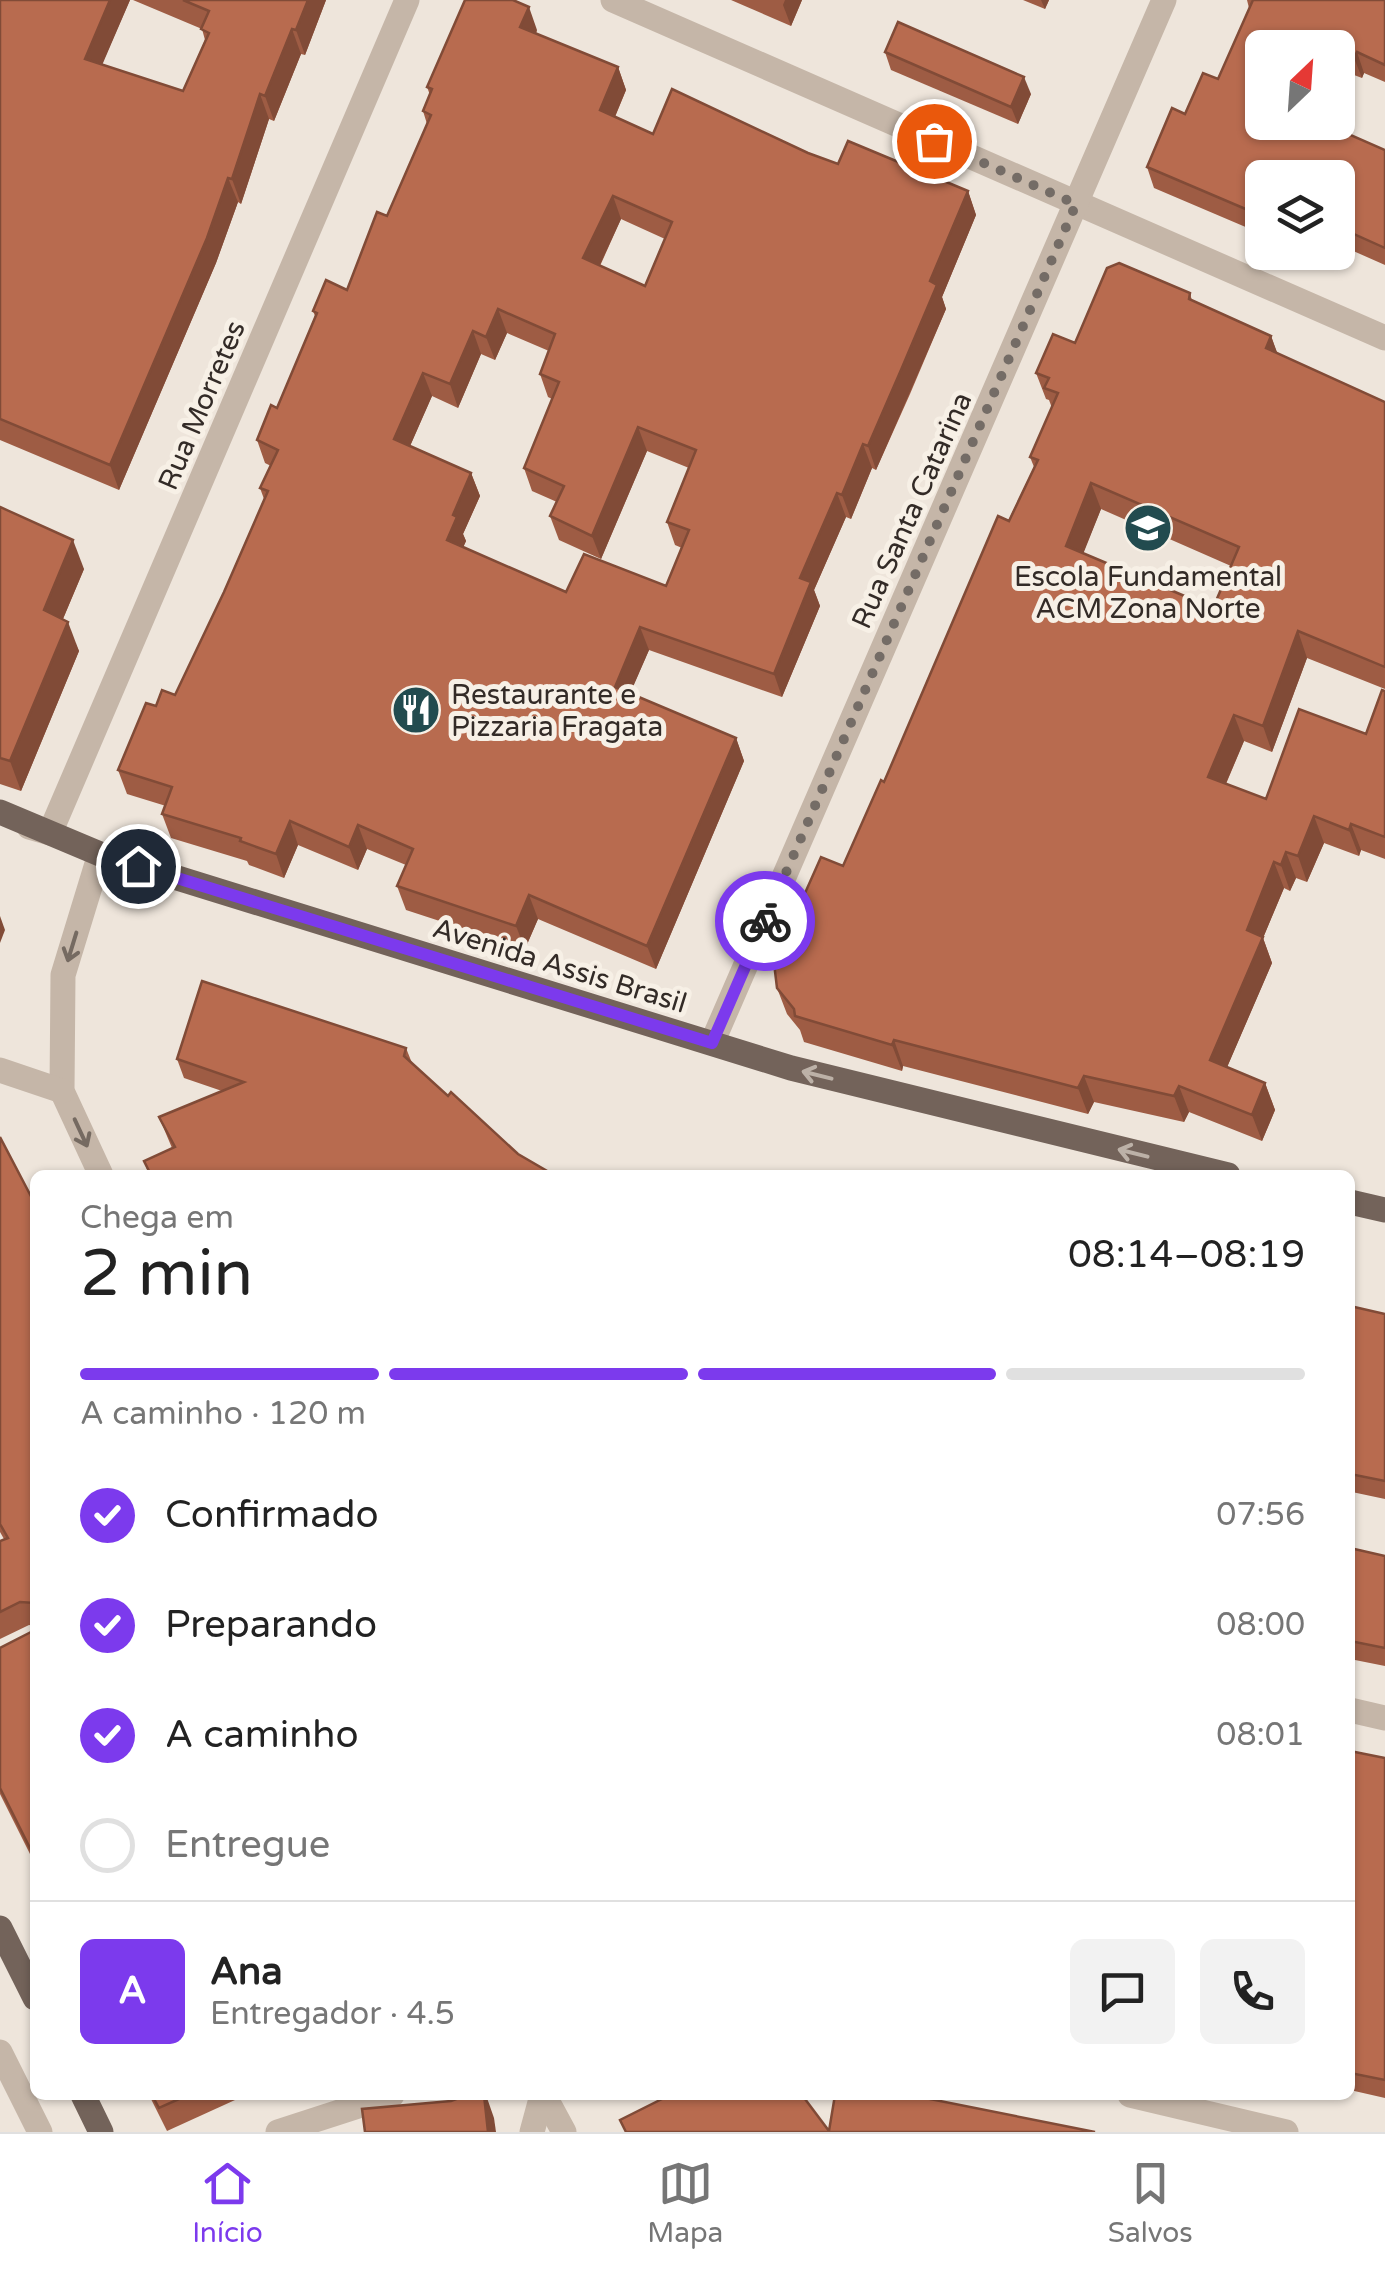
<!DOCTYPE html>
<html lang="pt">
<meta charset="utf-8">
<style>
body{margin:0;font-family:"Varela Round",sans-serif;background:#f2f2f2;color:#222;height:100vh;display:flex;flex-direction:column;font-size:38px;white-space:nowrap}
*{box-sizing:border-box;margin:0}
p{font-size:32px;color:#767676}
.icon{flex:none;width:55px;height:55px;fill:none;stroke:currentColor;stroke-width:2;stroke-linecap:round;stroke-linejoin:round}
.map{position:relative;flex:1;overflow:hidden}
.panel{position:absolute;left:30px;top:1170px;width:1325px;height:930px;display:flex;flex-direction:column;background:#fff;border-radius:15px;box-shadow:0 2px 8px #0004}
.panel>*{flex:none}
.needle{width:65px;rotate:25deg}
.controls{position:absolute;left:1245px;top:30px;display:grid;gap:20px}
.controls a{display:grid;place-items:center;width:110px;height:110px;border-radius:15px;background:#fff;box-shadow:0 2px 8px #0004;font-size:50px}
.pin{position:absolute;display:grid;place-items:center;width:85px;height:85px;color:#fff;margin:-42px;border:5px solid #fff;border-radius:50%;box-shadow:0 2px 10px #0007}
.courier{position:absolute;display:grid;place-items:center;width:100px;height:100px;margin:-50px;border:8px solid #7c3aed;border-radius:50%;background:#fff;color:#222;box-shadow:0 2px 12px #0007}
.head em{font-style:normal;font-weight:600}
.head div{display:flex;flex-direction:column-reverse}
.head{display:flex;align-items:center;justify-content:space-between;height:170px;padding:0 50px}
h1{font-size:65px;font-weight:600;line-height:75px}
.bar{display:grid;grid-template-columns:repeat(4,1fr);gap:15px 10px;align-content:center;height:120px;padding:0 50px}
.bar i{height:12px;border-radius:8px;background:#e0e0e0}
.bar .active{background:#7c3aed}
.bar p{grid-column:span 4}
.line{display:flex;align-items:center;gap:25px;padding:0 50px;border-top:2px solid #e0e0e0}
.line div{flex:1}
.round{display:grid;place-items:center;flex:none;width:105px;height:105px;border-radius:15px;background:#f2f2f2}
ol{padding:0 50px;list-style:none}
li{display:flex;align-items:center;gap:30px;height:110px}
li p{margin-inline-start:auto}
li .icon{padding:10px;border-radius:50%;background:#7c3aed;color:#fff;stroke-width:4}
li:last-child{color:#767676}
li i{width:55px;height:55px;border:5px solid #e0e0e0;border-radius:50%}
.dock{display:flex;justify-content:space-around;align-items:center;height:140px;border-top:2px solid #e0e0e0;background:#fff;font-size:28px;color:#767676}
.dock a{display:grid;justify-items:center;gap:5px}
.dock .active{color:#7c3aed}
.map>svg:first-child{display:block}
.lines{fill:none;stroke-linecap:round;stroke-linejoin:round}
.minor{stroke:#c5b6a8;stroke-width:25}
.major{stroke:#73635a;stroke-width:25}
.wall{fill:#9e5c44;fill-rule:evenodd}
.shaded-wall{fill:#814b37}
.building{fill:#b86b4f;stroke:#814b37;stroke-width:2.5;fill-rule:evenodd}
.oneway{stroke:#756a61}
.oneway2{stroke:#bcb1a7}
.done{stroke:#746c66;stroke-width:10;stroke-dasharray:0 18}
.route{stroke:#7c3aed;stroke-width:12}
.labels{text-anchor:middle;stroke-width:10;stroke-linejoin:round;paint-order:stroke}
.street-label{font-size:28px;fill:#332b27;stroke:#f7f0e6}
.poi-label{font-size:28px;fill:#332b27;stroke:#f7f0e6}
</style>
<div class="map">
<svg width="1385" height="2132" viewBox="0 0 1385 2132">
<rect width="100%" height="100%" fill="#eee5db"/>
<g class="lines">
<g class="minor">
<polyline points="613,0 1385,338"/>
<polyline points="29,827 50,833 407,0"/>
<polyline points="100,854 63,975 62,1091 101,1175"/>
<polyline points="712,1043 1164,0"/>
<polyline points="0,1070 62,1091"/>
<polyline points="1350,1710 1385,1718"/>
<polyline points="0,2052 40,2132"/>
<polyline points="544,2095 564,2132"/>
<polyline points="1130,2095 1286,2132"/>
<polyline points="278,2132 392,2095"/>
<polyline points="532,2132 542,2095"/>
</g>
<g class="major">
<polyline points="0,812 100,854 791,1068 1228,1175"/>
<polyline points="1350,1202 1385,1210"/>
<polyline points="0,1928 35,1998"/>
<polyline points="83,2095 101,2132"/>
</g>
</g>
<g class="wall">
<polygon points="0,0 130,0 102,64 183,91 205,40 202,29 133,0 326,0 305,55 301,54 274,121 269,119 241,204 238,202 216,263 119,490 0,440"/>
<polygon points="731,0 802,0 791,26"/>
<polygon points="1023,0 1049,0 1045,9"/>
<polygon points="1247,0 1385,0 1385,82 1364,73 1362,78 1346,72 1341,83 1338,81 1338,48 1262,122 1385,150 1385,265 1342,246 1334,264 1306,252 1338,252 1338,178 1262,178 1262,234 1154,188 1147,167 1185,114 1218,79 1249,8"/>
<path d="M537,30L536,34L618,67L626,90L615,117L653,134L808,153L838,164L968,191L976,215L942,297L946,309L910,394L876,470L872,468L851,519L846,517L814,590L820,606L782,697L649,650L630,693L736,738L744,761L656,969L538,919L525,949L406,910L397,886L406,865L367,849L358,870L298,845L284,878L249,865L247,861L171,838L162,814L166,806L127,794L118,770L156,706L175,695L224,592L264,499L260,488L271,466L265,463L257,440L277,408L315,316L313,311L347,290L387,216L427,124L423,111L430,95L427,87ZM621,219L665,239L645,286L600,266ZM507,333L549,351L540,374L548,397L552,399L524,468L532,491L557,502L550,516L559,540L601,559L647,451L689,468L667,522L675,545L682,548L666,586L566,592L463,547L466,541L463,534L480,496L471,473L410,446L432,396L458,408L481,354L495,360Z"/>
<polygon points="885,52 1031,94 1018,124 891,70"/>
<path d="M1190,293L1192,301L1271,336L1277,353L1385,402V689L1307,658L1272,752L1244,741L1226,784L1266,799L1366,734L1385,691V859L1361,850L1359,856L1324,843L1307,882L1296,878L1290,891L1284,888L1263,938L1272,963L1227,1067L1265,1083L1275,1110L1262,1141L1189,1112L1184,1122L1094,1102L1088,1114L903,1066L902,1071L804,1042L800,1030L787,1014L777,988L843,866L1034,467L1030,457L1052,408L1049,400L1046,399L1036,373L1075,343ZM1101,509L1231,566L1213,608L1083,553Z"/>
<polygon points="0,507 84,569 63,619 79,651 21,791 0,784"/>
<polygon points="406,1048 412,1063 448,1096 518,1154 554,1175 149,1175 144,1161 172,1148 159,1117 222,1091 184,1078 177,1059"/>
<polygon points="0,1137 35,1204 35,1626 29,1625 0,1639 0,1541 4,1539 0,1532"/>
<polygon points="1350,1306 1385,1314 1385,1499 1352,1492 1350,1501"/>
<polygon points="1350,1548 1385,1556 1385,1666 1350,1659"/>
<polygon points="35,1630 35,1864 0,1794 0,1648"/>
<polygon points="1350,1751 1385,1758 1385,2098 1350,2090"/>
<polygon points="149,2095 246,2095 167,2131"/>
</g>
<g class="shaded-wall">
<polygon points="110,0 130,0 94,84 85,59"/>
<polygon points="308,0 326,0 305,55 296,30"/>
<polygon points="785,0 802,0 791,26 783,5"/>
<polygon points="1041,0 1049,0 1045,9"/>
<polygon points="529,7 537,30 528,51 520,27"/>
<polygon points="292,29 301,54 274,121 265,96"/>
<polygon points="1339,51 1346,72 1341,83 1338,73"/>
<polygon points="1357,52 1364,73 1362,78 1354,58"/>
<polygon points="618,67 626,90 608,133 600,110"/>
<polygon points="1024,77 1031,94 1018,124 1011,107"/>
<polygon points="260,94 269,119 241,204 232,179"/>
<polygon points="228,178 238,202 216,263 119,490 110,465"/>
<polygon points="968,191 976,215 942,297 946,309 876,470 868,446 930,281"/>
<polygon points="613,196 621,219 592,282 583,258"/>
<polygon points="1338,235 1342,246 1334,264 1330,252 1338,252"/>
<polygon points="498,309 507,333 495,360 486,337"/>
<polygon points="473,331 481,354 458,408 450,384"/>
<polygon points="1271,336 1281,363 1266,348"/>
<polygon points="423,373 432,396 403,462 394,439"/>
<polygon points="638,427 647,451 601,559 592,536"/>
<polygon points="863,444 872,468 851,519 842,495"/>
<polygon points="471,473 480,496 463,534 466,541 456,564 447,540 453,515"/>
<polygon points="1091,483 1101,509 1076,572 1066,546"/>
<polygon points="837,493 846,517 814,590 820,606 782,697 774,674 800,578"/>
<polygon points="73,540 84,569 54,640 44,610"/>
<polygon points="68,622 79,651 21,791 10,761"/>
<polygon points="640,627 649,650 623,710 615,687"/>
<polygon points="1298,631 1307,658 1272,752 1263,726"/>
<polygon points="1234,715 1244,741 1217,804 1208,777"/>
<polygon points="736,738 744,761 656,969 647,946"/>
<polygon points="1314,816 1324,843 1307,882 1298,856"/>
<polygon points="290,821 298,845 284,878 276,854"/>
<polygon points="1351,824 1361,850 1359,856 1349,830"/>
<polygon points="358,825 367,849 358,870 349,847"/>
<polygon points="1286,852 1296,878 1290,891 1281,865"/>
<polygon points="1274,862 1284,888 1263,938 1272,963 1219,1086 1210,1060 1247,930"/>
<polygon points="529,895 538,919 525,949 516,926"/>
<polygon points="0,916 5,930 0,943"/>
<polygon points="894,1040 903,1066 902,1071 892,1045"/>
<polygon points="1084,1076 1094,1102 1088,1114 1078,1088"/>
<polygon points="1265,1083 1275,1110 1262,1141 1252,1115"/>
<polygon points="1179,1086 1189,1112 1184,1122 1174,1096"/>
<polygon points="484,2095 486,2095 494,2118 496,2132 488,2132"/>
</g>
<g class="building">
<polygon points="0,0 110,0 85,59 183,91 209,33 201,29 209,11 183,0 308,0 296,30 292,29 265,96 260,94 232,179 228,178 207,238 110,465 0,419"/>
<path d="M465,0H513L529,7L520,27L618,67L600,110L653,134L672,89L808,153L838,164L848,141L968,191L930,281L937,285L901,370L868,446L863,444L842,495L837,493L800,578L811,582L774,674L640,627L615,687L736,738L647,946L529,895L516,926L397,886L413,849L358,825L349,847L290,821L276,854L240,841L241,838L162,814L172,787L118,770L146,703L156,706L162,690L175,695L224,592L268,491L260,488L278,450L257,440L271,405L277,408L317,313L313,311L326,280L347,290L377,212L387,216L431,115L423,111L432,89L427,87ZM613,196L672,222L645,286L583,258ZM498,309L555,334L540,374L559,382L524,468L564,486L550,516L592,536L638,427L696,450L667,522L689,530L666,586L584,554L566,592L447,540L457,517L453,515L471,473L394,439L423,373L450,384L473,331L486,337Z"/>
<polygon points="1253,0 1385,0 1385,65 1357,52 1354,58 1339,51 1338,54 1338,48 1262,48 1262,122 1321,122 1385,150 1385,248 1338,227 1338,178 1262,178 1262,216 1147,167 1172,108 1185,114 1203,73 1218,79"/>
<polygon points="898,22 1024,77 1011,107 885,52"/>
<path d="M1119,263L1190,293L1189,299L1271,336L1266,348L1385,402V667L1298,631L1263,726L1234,715L1208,777L1266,799L1299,709L1366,734L1382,690L1385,691V837L1351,824L1349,830L1314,816L1298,856L1286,852L1281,865L1274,862L1247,930L1263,937L1210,1060L1265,1083L1252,1115L1179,1086L1174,1096L1084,1076L1078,1088L894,1040L892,1045L795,1016L794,1009L777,988L774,963L821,857L843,866L881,780L884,782L998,516L1009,521L1038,460L1030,457L1058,393L1044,388L1049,378L1036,373L1053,334L1075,343L1107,268ZM1091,483L1239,547L1213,608L1066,546Z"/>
<polygon points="0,507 73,540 44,610 68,622 10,761 0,758"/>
<polygon points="202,981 406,1048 404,1056 448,1096 451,1092 518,1154 554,1175 151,1175 144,1161 175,1147 159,1117 244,1082 177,1059"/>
<polygon points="0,1137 35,1204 35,1603 20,1602 0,1612 0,1541 8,1538 0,1524"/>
<polygon points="1350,1306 1385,1314 1385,1481 1350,1474"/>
<polygon points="1350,1548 1385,1556 1385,1648 1350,1641"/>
<polygon points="35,1630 35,1858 0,1788 0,1648"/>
<polygon points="1350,1751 1385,1758 1385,2080 1350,2073"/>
<polygon points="152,2095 188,2095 159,2108"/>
<polygon points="467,2095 484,2095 488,2132 365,2132 362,2109 451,2101"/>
<polygon points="670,2095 802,2095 829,2131 835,2095 910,2095 1095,2132 626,2132 620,2120"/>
</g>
<defs><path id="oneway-shaft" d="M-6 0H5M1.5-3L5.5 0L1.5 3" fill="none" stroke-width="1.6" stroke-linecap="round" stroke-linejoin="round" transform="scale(2.5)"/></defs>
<g class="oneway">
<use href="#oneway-shaft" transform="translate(72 947) rotate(107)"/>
<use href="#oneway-shaft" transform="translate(81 1133) rotate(65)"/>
</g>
<g class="oneway2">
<use href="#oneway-shaft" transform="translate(817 1075) rotate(-166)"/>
<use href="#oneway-shaft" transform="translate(1133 1153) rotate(-166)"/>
</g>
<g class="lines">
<polyline class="done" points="765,921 1076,204 934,141"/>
<polyline class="route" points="138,866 712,1043 765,921"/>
</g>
<defs>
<g id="school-disc" transform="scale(2.5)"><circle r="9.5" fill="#224b4f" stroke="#f7f0e6"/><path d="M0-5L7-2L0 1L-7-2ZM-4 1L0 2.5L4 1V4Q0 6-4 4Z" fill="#fff"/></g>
<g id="restaurant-disc" transform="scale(2.5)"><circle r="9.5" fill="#224b4f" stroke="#f7f0e6"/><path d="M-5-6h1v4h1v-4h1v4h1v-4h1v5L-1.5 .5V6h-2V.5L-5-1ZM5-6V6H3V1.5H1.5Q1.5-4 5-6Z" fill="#fff"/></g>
</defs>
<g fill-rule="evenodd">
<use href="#school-disc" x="1148" y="528"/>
<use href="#restaurant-disc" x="416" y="710"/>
</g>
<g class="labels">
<g class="street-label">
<text transform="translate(201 405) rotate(-67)" y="10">Rua Morretes</text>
<text transform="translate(911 510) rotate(-66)" y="10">Rua Santa Catarina</text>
<text transform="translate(560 965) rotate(17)" y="10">Avenida Assis Brasil</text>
</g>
<g class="poi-label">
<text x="1148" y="586">Escola Fundamental<tspan x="1148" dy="32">ACM Zona Norte</tspan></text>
<text x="451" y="704" text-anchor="start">Restaurante e<tspan x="451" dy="32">Pizzaria Fragata</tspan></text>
</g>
</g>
</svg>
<div class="controls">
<a><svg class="needle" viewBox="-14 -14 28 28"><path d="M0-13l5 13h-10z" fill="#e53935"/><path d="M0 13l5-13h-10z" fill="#767676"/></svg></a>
<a><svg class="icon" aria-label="layers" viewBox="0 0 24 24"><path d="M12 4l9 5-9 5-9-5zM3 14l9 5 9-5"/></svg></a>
</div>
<div class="pin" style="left:934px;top:141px;background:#ea580c"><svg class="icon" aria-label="bag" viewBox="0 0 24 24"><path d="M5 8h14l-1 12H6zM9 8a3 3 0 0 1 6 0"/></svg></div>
<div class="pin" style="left:138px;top:866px;background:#1f2937"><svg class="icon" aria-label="home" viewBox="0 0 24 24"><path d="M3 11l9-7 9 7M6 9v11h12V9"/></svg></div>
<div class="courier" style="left:765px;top:921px"><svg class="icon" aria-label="bike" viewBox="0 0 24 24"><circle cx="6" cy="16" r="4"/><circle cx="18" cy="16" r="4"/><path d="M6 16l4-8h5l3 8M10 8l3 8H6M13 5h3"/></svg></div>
<section class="panel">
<div class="head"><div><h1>2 min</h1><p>Chega em</p></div><em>08:14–08:19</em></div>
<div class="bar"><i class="active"></i><i class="active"></i><i class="active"></i><i></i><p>A caminho · 120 m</p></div>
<ol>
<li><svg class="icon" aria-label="check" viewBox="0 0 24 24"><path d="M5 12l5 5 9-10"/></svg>Confirmado<p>07:56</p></li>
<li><svg class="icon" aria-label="check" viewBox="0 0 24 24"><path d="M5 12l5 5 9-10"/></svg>Preparando<p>08:00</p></li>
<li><svg class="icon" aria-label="check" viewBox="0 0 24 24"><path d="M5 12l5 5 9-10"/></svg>A caminho<p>08:01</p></li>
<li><i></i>Entregue</li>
</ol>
<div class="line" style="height:180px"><b class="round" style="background:#7c3aed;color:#fff">A</b><div><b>Ana</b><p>Entregador · 4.5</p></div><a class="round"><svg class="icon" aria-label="chat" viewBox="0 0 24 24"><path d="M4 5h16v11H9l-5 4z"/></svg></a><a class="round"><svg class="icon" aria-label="phone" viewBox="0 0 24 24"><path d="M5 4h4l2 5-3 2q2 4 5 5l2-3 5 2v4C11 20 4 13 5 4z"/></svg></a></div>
</section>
</div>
<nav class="dock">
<a class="active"><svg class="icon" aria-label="home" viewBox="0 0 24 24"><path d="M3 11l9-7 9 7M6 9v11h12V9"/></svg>Início</a>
<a><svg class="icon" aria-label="map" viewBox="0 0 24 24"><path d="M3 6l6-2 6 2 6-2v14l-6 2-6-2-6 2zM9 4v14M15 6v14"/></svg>Mapa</a>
<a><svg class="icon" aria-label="saved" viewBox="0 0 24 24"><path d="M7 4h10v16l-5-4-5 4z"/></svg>Salvos</a>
</nav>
